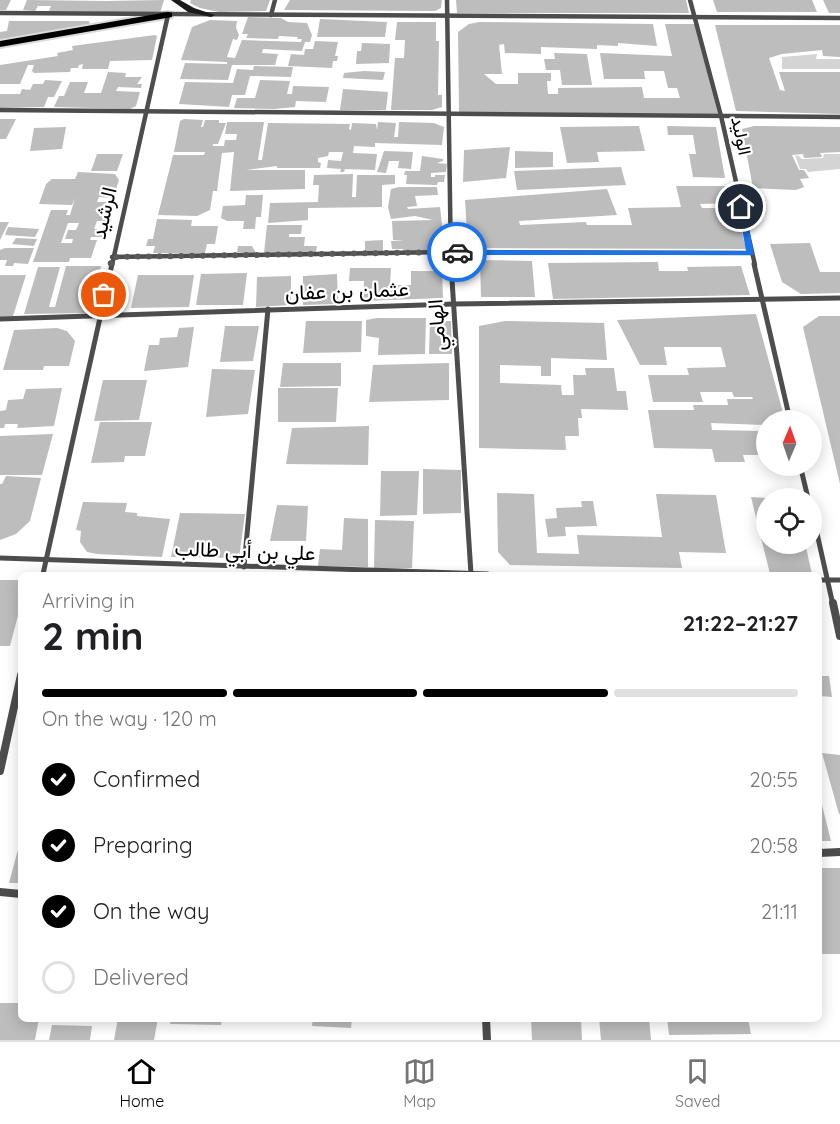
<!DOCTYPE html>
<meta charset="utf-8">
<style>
body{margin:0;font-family:Quicksand,Vazirmatn,sans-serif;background:#f2f2f2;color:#202124;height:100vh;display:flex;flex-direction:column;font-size:22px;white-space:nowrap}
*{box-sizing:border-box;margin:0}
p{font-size:20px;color:#757577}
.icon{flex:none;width:33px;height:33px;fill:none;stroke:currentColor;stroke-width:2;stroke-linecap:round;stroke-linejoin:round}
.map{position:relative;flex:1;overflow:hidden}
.panel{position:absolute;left:18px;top:572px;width:804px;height:450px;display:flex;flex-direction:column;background:#fff;border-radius:9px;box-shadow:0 3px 15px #0003}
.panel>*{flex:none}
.needle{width:39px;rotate:2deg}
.tools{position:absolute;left:756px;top:410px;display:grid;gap:12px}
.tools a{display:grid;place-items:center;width:66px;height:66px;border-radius:50%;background:#fff;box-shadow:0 3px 15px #0003;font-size:30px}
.pin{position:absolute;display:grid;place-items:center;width:51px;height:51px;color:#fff;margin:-26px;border:3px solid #fff;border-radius:50%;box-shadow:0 2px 6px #0007}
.courier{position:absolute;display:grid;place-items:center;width:60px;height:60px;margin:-30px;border:4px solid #1a73e8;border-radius:50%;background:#fff;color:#222;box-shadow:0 2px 8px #0007}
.overview em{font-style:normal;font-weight:800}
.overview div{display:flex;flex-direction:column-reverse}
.overview{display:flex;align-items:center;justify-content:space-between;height:102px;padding:0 24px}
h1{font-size:39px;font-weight:800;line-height:45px}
.bar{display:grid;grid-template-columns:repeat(4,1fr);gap:9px 6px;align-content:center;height:72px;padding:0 24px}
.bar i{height:8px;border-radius:4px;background:#e0e0e0}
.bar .on{background:#000}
.bar p{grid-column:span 4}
ol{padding:0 24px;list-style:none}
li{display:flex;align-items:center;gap:18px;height:66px}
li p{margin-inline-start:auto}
li .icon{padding:6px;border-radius:50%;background:#000;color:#fff;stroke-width:4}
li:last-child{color:#757577}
li i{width:33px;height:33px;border:3px solid #e0e0e0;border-radius:50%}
.dock{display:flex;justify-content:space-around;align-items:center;height:84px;border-top:2px solid #e0e0e0;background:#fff;font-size:16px;color:#757577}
.dock a{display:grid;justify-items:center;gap:3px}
.dock .on{color:#000}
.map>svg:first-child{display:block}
.green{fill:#d4d4d4}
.building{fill:#bdbdbd;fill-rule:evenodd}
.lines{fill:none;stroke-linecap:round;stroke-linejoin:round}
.trunk-casing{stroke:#dbdbdb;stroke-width:4}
.minor-far2{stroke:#4d4d4d;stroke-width:4.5}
.minor-far1{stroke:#4d4d4d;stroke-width:5}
.minor{stroke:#4d4d4d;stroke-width:8}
.secondary{fill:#1a1a1a;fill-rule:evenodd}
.trunk{fill:#000;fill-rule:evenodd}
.route{fill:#1a73e8}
.done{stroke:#595959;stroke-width:6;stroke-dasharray:0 10.8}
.labels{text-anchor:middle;stroke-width:4.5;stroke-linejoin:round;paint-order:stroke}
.far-street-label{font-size:18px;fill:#000;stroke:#fff}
.street-label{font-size:21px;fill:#000;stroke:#fff}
</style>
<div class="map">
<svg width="840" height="1040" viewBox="0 0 840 1040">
<rect width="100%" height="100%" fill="#fff"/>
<g class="green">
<polygon points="817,54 816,59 840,59 840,69 782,69 782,57"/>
<polygon points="824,154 840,154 840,169 808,172 806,169 800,169 795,155 799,156 802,159 823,158"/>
</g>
<g class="building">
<polygon points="0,0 11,0 6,10 0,10"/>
<polygon points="27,0 105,1 164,0 160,13 49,11 51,6 38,6 35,11 23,10"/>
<polygon points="191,0 270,0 266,11 219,12 200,8 190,3"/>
<polygon points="290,0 442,0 441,8 435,11 284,10"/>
<polygon points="456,0 686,0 689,13 457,13"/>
<polygon points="713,0 812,0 817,12 717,12"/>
<polygon points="823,0 840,0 840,13 829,13"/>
<polygon points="248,17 281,18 288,22 307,23 312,35 310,42 305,42 302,51 263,49 262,53 278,54 275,65 232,65 228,80 180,79 185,63 227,64 227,62 181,60 192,27 210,20 237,21 236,28 239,35 237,40 233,39 227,57 235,58 242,40 301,42 302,39 297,39 298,37 279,36 278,39 246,38 248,34 242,34"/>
<polygon points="320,19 387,22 385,37 317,37"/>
<polygon points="9,21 89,21 90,25 0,40 0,32 7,31"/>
<polygon points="397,22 436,22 436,41 439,41 438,95 442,95 442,107 432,110 391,110 395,58 404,58 405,40 395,40"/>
<polygon points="479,22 653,24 657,46 618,43 618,46 597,45 597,49 541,47 541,54 505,53 504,44 499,45 502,74 484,74 496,84 518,84 518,73 551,73 551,81 547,81 548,94 558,94 558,88 642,87 644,98 680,98 677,88 668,88 664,71 644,71 645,79 604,79 600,53 672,56 665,24 695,24 718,114 459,112 458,32 469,24"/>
<polygon points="715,25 840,25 840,57 823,56 822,50 782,54 769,58 780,90 785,91 779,72 840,72 840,114 736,111"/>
<polygon points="155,35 157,36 152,60 110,61 108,69 82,69 83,64 79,65 78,68 71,68 70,72 34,73 32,71 34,65 28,65 20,84 0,84 0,65 58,56 57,53 73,50 72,46"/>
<polygon points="315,41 338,42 335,56 338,56 337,61 333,61 332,68 288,66 291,54 304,55 305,49 313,49"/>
<polygon points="362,43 390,44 389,63 356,64 357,51 361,51"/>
<polygon points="554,53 587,54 592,85 562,85 560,70 546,70 544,59 555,59"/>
<polygon points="254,66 293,67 291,77 250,76 245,95 232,95 229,107 179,104 185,82 233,83 237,69 253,70"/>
<polygon points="364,71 385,72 383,80 343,78 344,73"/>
<polygon points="108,72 126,73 125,77 142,77 137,84 142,84 141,88 118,87 116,91 140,92 136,106 130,109 54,107 59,96 64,96 70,82 88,82 84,93 101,93"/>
<polygon points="45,80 62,81 54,97 48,97 44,107 0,108 0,94 20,94 22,89 30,90 33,84 43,84"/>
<polygon points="260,80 290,81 287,94 292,94 293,86 329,87 326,102 296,101 295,107 274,109 234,108 237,98 255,98"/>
<polygon points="343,89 388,92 386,110 340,110"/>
<polygon points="0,119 16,119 6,139 0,139"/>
<polygon points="184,119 203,120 201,127 203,127 205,120 219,120 219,123 226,123 218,144 213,144 213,146 224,146 225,140 236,140 237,134 225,134 227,122 264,122 258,160 262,160 268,123 350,124 349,129 351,130 352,123 376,124 377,130 378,122 396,123 394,137 398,137 399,122 434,123 444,127 442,145 375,143 375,147 354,146 353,153 377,154 375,170 345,169 344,172 340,172 341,169 327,168 328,160 341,161 343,152 329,152 328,156 318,158 318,162 321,163 320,168 277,168 277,166 246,170 305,170 305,189 230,191 234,152 222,153 217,191 213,191 210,210 197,216 158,215 173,155 204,155 205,152 174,152 180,121"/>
<polygon points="639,126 645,151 597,152 599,162 567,163 560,127"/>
<polygon points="667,126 716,127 725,178 693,177 689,154 696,154 693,135 668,135"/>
<polygon points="754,126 840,127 840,152 820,153 822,157 804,158 803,154 792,155 799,170 804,170 809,178 800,179 804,187 796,190 753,188 742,129"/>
<polygon points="66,127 62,149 30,151 34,128"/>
<polygon points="510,147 506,178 463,182 464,150"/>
<polygon points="384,151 413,152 411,169 398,168 399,161 389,161 386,173 377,172"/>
<polygon points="515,151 553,152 553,167 515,168"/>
<polygon points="97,154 123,154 117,171 91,171"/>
<polygon points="422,156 443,159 443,161 437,163 447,164 446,172 431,173 431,177 435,177 435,175 445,175 444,182 438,182 437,185 406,184 407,175 404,175 405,171 420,171"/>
<polygon points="621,167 626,185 517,190 514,171"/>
<path d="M78,172L115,174L119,180L113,198L99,197L97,202H114L108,221H97L94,229H107L105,237H91L90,240H97L91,258H70L69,262H33L51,210H68L66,215H70L75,198L72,205L39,204L46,184L52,179H75ZM68,223H79L76,230H68L65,239H73L72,243H61Z"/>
<polygon points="353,174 352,197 356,197 357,175 395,175 395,184 382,185 382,207 308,208 308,220 268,223 270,203 318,202 319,185 313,185 314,175"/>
<polygon points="676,186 729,186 735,203 700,204 702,208 736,208 746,249 468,248 465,200 607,189 617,215 519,221 520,225 586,222 587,225 632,225 628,208 681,207"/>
<polygon points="399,187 437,187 438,195 415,196 417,206 407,207 408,209 440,207 445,251 403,251 403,249 392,249 391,241 404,241 393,240 392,221 433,220 415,216 391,219 388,207 391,189"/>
<polygon points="246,195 263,195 261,217 256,217 255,229 243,229 244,221 227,221 221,218 223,206 245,205"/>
<polygon points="157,219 192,220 191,226 218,226 215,244 207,244 205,253 153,253 155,246 146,246 148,239 153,239"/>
<polygon points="0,222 9,222 0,240"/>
<polygon points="267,225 302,225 301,234 289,234 289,237 305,237 304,246 317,246 316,252 264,253"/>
<polygon points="8,227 39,229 35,237 5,235"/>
<polygon points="16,238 37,239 34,246 12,244"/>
<polygon points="383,240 383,251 365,251 365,241"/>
<polygon points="810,243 820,272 840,272 840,293 801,294 782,282 770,244"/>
<polygon points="238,246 252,246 256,253 237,252"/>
<polygon points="5,248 34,248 28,264 14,263 13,266 5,266 7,260 0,260 0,250"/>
<polygon points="480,260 532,261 535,297 481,297"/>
<polygon points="658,262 659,271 688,271 687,267 741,266 750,295 553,299 548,263"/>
<polygon points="66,266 101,266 89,313 24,314 38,267 60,267 49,307 55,307"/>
<polygon points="350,268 391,268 390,285 411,285 411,271 442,271 443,298 363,301 364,281 349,281"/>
<polygon points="247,273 243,305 196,305 201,274"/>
<polygon points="337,274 338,304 303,305 303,276"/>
<polygon points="0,275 26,275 13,316 0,317"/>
<polygon points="138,275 194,275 189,307 131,308"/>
<polygon points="291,276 291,305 256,307 257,277"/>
<polygon points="756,314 785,420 766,420 766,425 711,423 712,430 766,431 766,455 743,455 745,462 715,462 712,449 654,448 648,410 694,410 693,405 728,405 727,399 753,399 752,397 734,397 732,392 700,392 703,402 653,402 648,375 689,375 687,368 726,367 721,347 664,347 667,365 640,365 617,320"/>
<polygon points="819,316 840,316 840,484 803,327"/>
<polygon points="377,318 426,318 425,354 378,355 379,338 366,336 366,320"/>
<polygon points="306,321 362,321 361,352 303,353"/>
<polygon points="430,321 451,321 452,354 429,354"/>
<polygon points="505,321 604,323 607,360 551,358 551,376 541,376 541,366 500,365 500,383 561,385 562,395 574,395 573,375 586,375 585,368 614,368 617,391 626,391 628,410 581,409 582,418 578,418 579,436 565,436 566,450 479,448 479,326"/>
<polygon points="225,326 259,326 253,361 220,362"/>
<polygon points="194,327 188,367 144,371 149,345 159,345 160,338 177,337 179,328"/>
<polygon points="57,328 67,331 75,341 69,366 44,366 43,370 3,370 14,330"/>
<polygon points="283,363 341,363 341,386 280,387"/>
<polygon points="449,363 449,400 369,402 373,365"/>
<polygon points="212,369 255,370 248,414 206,417"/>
<polygon points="103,380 147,380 139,420 94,421"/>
<polygon points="62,388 54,426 17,428 18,424 5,424 4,428 0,428 0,411 6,410 8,400 23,399 26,389"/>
<polygon points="278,388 338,388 336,422 278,422"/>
<polygon points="100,422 152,422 145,456 125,456 124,462 91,463"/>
<polygon points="369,426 368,465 286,464 292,428"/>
<polygon points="53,434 42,475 0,475 0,436"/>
<polygon points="423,469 461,470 461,513 423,514"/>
<polygon points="381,471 419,471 417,515 380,516"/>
<polygon points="6,476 41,478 30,521 16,534 0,540 0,484 2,484"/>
<polygon points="497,493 534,494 537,553 579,554 577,535 662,537 656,494 716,495 726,553 679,552 682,568 510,565 498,552"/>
<polygon points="751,497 766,498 766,543 805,543 812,574 770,574"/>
<polygon points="581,501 593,501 597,526 565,527 566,536 548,537 545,519 557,518 556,508 582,507"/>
<polygon points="83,502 127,503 125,512 137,513 137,516 170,519 162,557 97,554 87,552 80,542 81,531 76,530"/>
<polygon points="277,505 308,506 306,541 270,541"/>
<polygon points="180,513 245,514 239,558 171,557"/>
<polygon points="344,518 368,519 368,567 318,566 320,549 342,550"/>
<polygon points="375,520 414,521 412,568 374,569"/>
<polygon points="0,580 21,580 21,604 10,646 0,646"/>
<polygon points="819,676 829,676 832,697 819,696"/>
<polygon points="822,753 840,755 840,814 839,814"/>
<polygon points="820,797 831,841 819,841"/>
<polygon points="20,842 21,883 9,883"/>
<polygon points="819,868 840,868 840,954 821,954 819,947"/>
<polygon points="0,1003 21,1003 21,1018 39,1018 35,1040 0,1040"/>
<polygon points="118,1018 158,1018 154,1040 114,1040"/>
<polygon points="171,1018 222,1018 221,1025 170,1024"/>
<polygon points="313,1018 352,1018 351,1028 312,1026"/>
<polygon points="373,1018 412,1018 412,1022 373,1021"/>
<polygon points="531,1018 581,1018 582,1040 532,1040"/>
<polygon points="599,1018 649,1018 651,1040 601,1040"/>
<polygon points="667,1018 748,1018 751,1034 669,1035"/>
<polygon points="52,1025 92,1026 90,1040 49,1040"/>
</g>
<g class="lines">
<g class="trunk-casing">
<polygon id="trunk" points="168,12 172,13 172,17 0,47 0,41"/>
</g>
<g class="minor-far2">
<polyline points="447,0 451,265"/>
<polyline points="690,0 721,116 755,265"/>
<polyline points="0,13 840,18"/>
<polyline points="271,15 275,0"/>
<polyline points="0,110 840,117"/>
<polyline points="112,257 450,252 751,253"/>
<polyline points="112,265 168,15"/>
</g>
<g class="minor-far1">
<polyline points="451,264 471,574"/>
<polyline points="754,264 790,420"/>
<polyline points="0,319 454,304 840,298"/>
<polyline points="800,465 808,498"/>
<polyline points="812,511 833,605"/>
<polyline points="0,558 488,574"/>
<polyline points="244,567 268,309"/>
<polyline points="43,574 112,264"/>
<polyline points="819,580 840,580"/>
</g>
<g class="minor">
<polyline points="833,603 840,636"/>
<polyline points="0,771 21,675"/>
<polyline points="819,853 840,852"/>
<polyline points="0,892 21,894"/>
<polyline points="486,1018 487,1040"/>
</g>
<polygon class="secondary" points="171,0 180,0 194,8 215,15 211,17 188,12"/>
<use href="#trunk" class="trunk"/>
</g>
<polygon class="route" points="738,206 745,207 754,255 457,255 453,252 457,250 746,251"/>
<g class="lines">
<polyline class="done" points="104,295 112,257 457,252"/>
</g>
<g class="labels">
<g class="far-street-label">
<text transform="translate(741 136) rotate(78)" y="6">الوليد</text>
</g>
<g class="street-label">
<text transform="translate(104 213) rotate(-77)" y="7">الرشيد</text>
<text transform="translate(347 291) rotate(-2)" y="7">عثمان بن عفان</text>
<text transform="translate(437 325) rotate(-94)" y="7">الهامي</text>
<text transform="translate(245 551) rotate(2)" y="7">علي بن أبي طالب</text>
</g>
</g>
</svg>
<div class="tools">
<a><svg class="needle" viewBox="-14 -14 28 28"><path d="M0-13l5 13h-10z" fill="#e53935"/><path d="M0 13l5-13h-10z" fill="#757577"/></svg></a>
<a><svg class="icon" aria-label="locate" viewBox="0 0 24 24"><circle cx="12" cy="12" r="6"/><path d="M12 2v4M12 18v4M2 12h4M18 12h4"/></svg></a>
</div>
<div class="pin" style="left:104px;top:295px;background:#ea580c"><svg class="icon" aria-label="bag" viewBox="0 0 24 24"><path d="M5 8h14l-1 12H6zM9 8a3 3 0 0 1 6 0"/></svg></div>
<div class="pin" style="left:741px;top:207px;background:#1f2937"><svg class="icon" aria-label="home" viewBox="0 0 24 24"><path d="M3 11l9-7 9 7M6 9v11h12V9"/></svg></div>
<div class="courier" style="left:457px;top:252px"><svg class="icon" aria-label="car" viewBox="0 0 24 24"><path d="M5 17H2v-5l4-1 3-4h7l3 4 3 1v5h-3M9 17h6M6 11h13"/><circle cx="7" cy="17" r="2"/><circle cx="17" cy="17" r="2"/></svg></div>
<section class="panel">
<div class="overview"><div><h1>2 min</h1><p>Arriving in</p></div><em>21:22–21:27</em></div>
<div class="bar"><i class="on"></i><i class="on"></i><i class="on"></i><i></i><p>On the way · 120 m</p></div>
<ol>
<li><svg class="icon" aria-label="check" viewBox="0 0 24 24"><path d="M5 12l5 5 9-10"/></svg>Confirmed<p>20:55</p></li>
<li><svg class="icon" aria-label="check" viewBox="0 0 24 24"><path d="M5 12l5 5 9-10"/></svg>Preparing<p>20:58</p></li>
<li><svg class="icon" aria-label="check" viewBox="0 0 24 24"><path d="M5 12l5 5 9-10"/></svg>On the way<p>21:11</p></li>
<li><i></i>Delivered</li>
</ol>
</section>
</div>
<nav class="dock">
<a class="on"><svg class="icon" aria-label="home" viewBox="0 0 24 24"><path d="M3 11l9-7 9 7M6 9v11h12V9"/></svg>Home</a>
<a><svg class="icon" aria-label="map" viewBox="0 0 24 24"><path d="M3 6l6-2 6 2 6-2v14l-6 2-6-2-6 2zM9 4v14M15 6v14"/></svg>Map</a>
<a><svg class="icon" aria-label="saved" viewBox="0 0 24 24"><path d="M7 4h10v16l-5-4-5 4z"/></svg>Saved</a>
</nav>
